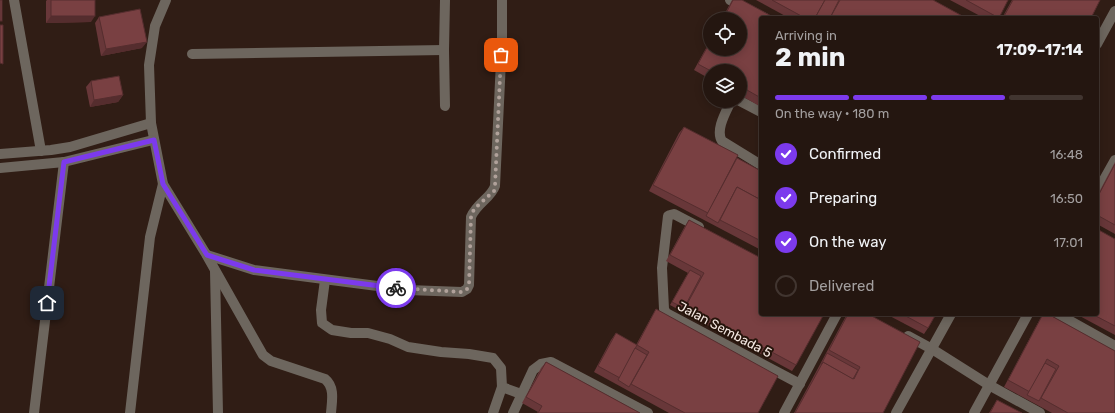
<!DOCTYPE html>
<meta charset="utf-8">
<style>
body{margin:0;font-family:Rubik,sans-serif;background:#30231e;color:#f1f3f6;height:100vh;display:flex;flex-direction:column;font-size:15px;white-space:nowrap}
*{box-sizing:border-box;margin:0}
p{font-size:13px;color:#a39f9f}
.icon{flex:none;width:22px;height:22px;fill:none;stroke:currentColor;stroke-width:2;stroke-linecap:round;stroke-linejoin:round}
.map{position:relative;flex:1;overflow:hidden}
.sheet{position:absolute;left:759px;top:16px;width:340px;height:300px;display:flex;flex-direction:column;background:#241610;border-radius:4px;box-shadow:0 2px 10px #0003,0 0 0 1px #413530}
.sheet>*{flex:none}
.tools{position:absolute;left:703px;top:12px;display:grid;gap:8px}
.tools a{display:grid;place-items:center;width:44px;height:44px;border-radius:50%;background:#241610;box-shadow:0 2px 10px #0003,0 0 0 1px #413530;font-size:20px}
.pin{position:absolute;display:grid;place-items:center;width:34px;height:34px;color:#fff;margin:-17px;border-radius:8px;box-shadow:0 2px 6px #0006}
.courier{position:absolute;display:grid;place-items:center;width:40px;height:40px;margin:-20px;border:3px solid #7c3aed;border-radius:50%;background:#fff;color:#222;box-shadow:0 1px 5px #0007}
.overview em{font-style:normal;font-weight:700}
.overview div{display:flex;flex-direction:column-reverse}
.overview{display:flex;align-items:center;justify-content:space-between;height:68px;padding:0 16px}
h1{font-size:26px;font-weight:700;line-height:30px}
.bar{display:grid;grid-template-columns:repeat(4,1fr);gap:6px 4px;align-content:center;height:48px;padding:0 16px}
.bar i{height:5px;border-radius:3px;background:#413530}
.bar .current{background:#7c3aed}
.bar p{grid-column:span 4}
ol{padding:0 16px;list-style:none}
li{display:flex;align-items:center;gap:12px;height:44px}
li p{margin-inline-start:auto}
li .icon{padding:4px;border-radius:50%;background:#7c3aed;color:#fff;stroke-width:4}
li:last-child{color:#a39f9f}
li i{width:22px;height:22px;border:2px solid #413530;border-radius:50%}
.map>svg:first-child{display:block}
.lines{fill:none;stroke-linecap:round;stroke-linejoin:round}
.minor{stroke:#6d665e;stroke-width:10}
.wall{fill:#683739}
.shaded-wall{fill:#552d2e}
.building{fill:#794042;stroke:#552d2e}
.done{stroke:#b0a19a;stroke-width:4;stroke-dasharray:0 7.2}
.route{stroke:#7c3aed;stroke-width:5}
.labels{text-anchor:middle;stroke-width:4;stroke-linejoin:round;paint-order:stroke}
.street-label{font-size:13px;fill:#f5e8e2;stroke:#26140b}
</style>
<div class="map">
<svg width="1115" height="413" viewBox="0 0 1115 413">
<rect width="100%" height="100%" fill="#301d15"/>
<g class="lines">
<g class="minor">
<polyline points="14,0 41,151"/>
<path d="M166,0L155,26L149,65L151,123L163,184L206,254L263,355L271,361L325,379C335,387 332,401 331,413"/>
<polyline points="730,0 765,18"/>
<polyline points="1097,44 1115,11"/>
<polyline points="192,54 444,50"/>
<path d="M731,101C726,112 715,130 722,141L761,165"/>
<polyline points="740,101 761,112"/>
<polyline points="445,106 444,50 445,0"/>
<polyline points="0,154 51,150 70,147 151,123"/>
<polyline points="0,168 64,162 153,140"/>
<polyline points="1097,192 1115,160"/>
<polyline points="699,227 674,214 670,215 668,216 662,268 664,309 666,313 800,384"/>
<path d="M207,255L254,270L408,290L462,292L467,289L469,285L471,217C477,203 491,198 495,186L502,40V0"/>
<polyline points="215,271 218,413"/>
<polyline points="325,280 321,310 322,323 332,330 351,333 368,333 390,339 408,347 441,352 469,354 493,358 501,368 502,387 521,394"/>
<polyline points="1058,314 1115,346"/>
<polyline points="908,336 932,349 989,385 1040,413"/>
<polyline points="34,413 64,162"/>
<polyline points="130,413 150,237 163,184"/>
<polyline points="493,413 502,387"/>
<polyline points="513,413 533,370 541,364 551,362 648,413"/>
<polyline points="784,413 837,314"/>
<polyline points="896,413 951,314"/>
<polyline points="974,413 1028,314"/>
</g>
</g>
<g class="wall">
<polygon points="47,0 51,0 91,22 46,23 46,1"/>
<polygon points="732,0 742,0 761,18 761,107 740,95 740,71 710,71 710,79 694,70 710,41 710,49 740,19 722,19"/>
<polygon points="756,0 933,0 966,18 789,18"/>
<polygon points="950,0 1008,0 998,18 984,18"/>
<polygon points="1012,0 1100,0 1091,18 1002,18"/>
<polygon points="99,17 142,48 101,56 95,23"/>
<polygon points="91,81 123,95 118,102 90,107 86,87"/>
<polygon points="684,127 737,158 761,171 761,250 649,191 679,133"/>
<polygon points="1115,162 1115,234 1097,224 1097,196"/>
<polygon points="689,220 796,365 792,371 670,305 688,273 666,261 685,226"/>
<polygon points="1115,239 1115,335 1076,314 1097,314"/>
<polygon points="656,309 758,413 669,413 594,372 611,340 616,333 636,345 652,316"/>
<polygon points="847,314 868,314 883,413 794,413"/>
<polygon points="886,314 936,314 928,328 924,334"/>
<polygon points="1043,314 1115,413 1052,413 1004,387 1040,319"/>
<polygon points="546,362 640,413 537,413 538,412 522,403 541,368"/>
<polygon points="997,400 1022,413 989,413"/>
</g>
<g class="shaded-wall">
<polygon points="51,16 95,16 91,22 46,23"/>
<polygon points="147,42 142,48 101,56 106,49"/>
<polygon points="123,95 118,102 90,107 94,100"/>
</g>
<g class="building">
<rect x="0" y="0" width="2" height="21"/>
<rect x="51" y="0" width="44" height="16"/>
<polygon points="733,0 742,0 775,18 761,18 761,98 740,86 740,71 711,71 698,64 710,42 710,49 740,49 740,19 723,19"/>
<polygon points="772,0 825,0 815,18 805,18"/>
<polygon points="825,0 839,0 830,18 815,18"/>
<polygon points="840,0 933,0 966,18 830,18"/>
<polygon points="966,0 1008,0 999,18"/>
<polygon points="1013,0 1100,0 1091,18 1003,18"/>
<polygon points="140,9 147,42 106,49 99,17"/>
<polygon points="0,25 3,25 3,64 0,63"/>
<polygon points="119,76 123,95 94,100 91,81"/>
<polygon points="684,127 738,155 708,213 653,185"/>
<polygon points="737,158 761,171 761,200 737,187 718,223 706,216"/>
<polygon points="1115,164 1115,225 1097,215 1097,198"/>
<polygon points="737,187 761,200 761,241 720,220"/>
<polygon points="689,220 761,258 761,314 824,314 796,365 686,306 704,273 670,255"/>
<polygon points="1097,229 1115,239 1115,326 1092,314 1097,314"/>
<polygon points="690,270 701,276 684,308 672,302"/>
<polygon points="656,309 778,376 758,413 685,413 631,384 649,352 637,345"/>
<polygon points="848,314 868,314 920,342 883,413 795,413 823,362 854,379 860,367 829,350"/>
<polygon points="902,314 936,314 928,328"/>
<polygon points="1043,314 1048,314 1115,351 1115,413 1068,413 1041,398 1059,366 1047,359 1030,392 1008,380"/>
<polygon points="616,333 637,345 620,378 598,366"/>
<polygon points="635,348 647,355 629,387 618,380"/>
<polygon points="827,353 858,370 853,379 823,362 821,365"/>
<polygon points="546,362 640,413 538,413 542,406 526,397"/>
<polygon points="1045,363 1056,369 1039,401 1027,395"/>
<polygon points="997,400 1022,413 990,413"/>
</g>
<g class="lines">
<polyline class="done" points="396,288 462,292 467,289 469,285 471,217 474,209 494,191 495,186 501,55"/>
<polyline class="route" points="47,303 64,162 154,140 163,184 207,255 254,270 396,288"/>
</g>
<g class="labels">
<g class="street-label">
<text transform="translate(725 329) rotate(28)" y="5">Jalan Sembada 5</text>
</g>
</g>
</svg>
<div class="tools">
<a><svg class="icon" aria-label="locate" viewBox="0 0 24 24"><circle cx="12" cy="12" r="6"/><path d="M12 2v4M12 18v4M2 12h4M18 12h4"/></svg></a>
<a><svg class="icon" aria-label="layers" viewBox="0 0 24 24"><path d="M12 4l9 5-9 5-9-5zM3 14l9 5 9-5"/></svg></a>
</div>
<div class="pin" style="left:501px;top:55px;background:#ea580c"><svg class="icon" aria-label="bag" viewBox="0 0 24 24"><path d="M5 8h14l-1 12H6zM9 8a3 3 0 0 1 6 0"/></svg></div>
<div class="pin" style="left:47px;top:303px;background:#1f2937"><svg class="icon" aria-label="home" viewBox="0 0 24 24"><path d="M3 11l9-7 9 7M6 9v11h12V9"/></svg></div>
<div class="courier" style="left:396px;top:288px"><svg class="icon" aria-label="bike" viewBox="0 0 24 24"><circle cx="6" cy="16" r="4"/><circle cx="18" cy="16" r="4"/><path d="M6 16l4-8h5l3 8M10 8l3 8H6M13 5h3"/></svg></div>
<section class="sheet">
<div class="overview"><div><h1>2 min</h1><p>Arriving in</p></div><em>17:09–17:14</em></div>
<div class="bar"><i class="current"></i><i class="current"></i><i class="current"></i><i></i><p>On the way · 180 m</p></div>
<ol>
<li><svg class="icon" aria-label="check" viewBox="0 0 24 24"><path d="M5 12l5 5 9-10"/></svg>Confirmed<p>16:48</p></li>
<li><svg class="icon" aria-label="check" viewBox="0 0 24 24"><path d="M5 12l5 5 9-10"/></svg>Preparing<p>16:50</p></li>
<li><svg class="icon" aria-label="check" viewBox="0 0 24 24"><path d="M5 12l5 5 9-10"/></svg>On the way<p>17:01</p></li>
<li><i></i>Delivered</li>
</ol>
</section>
</div>
